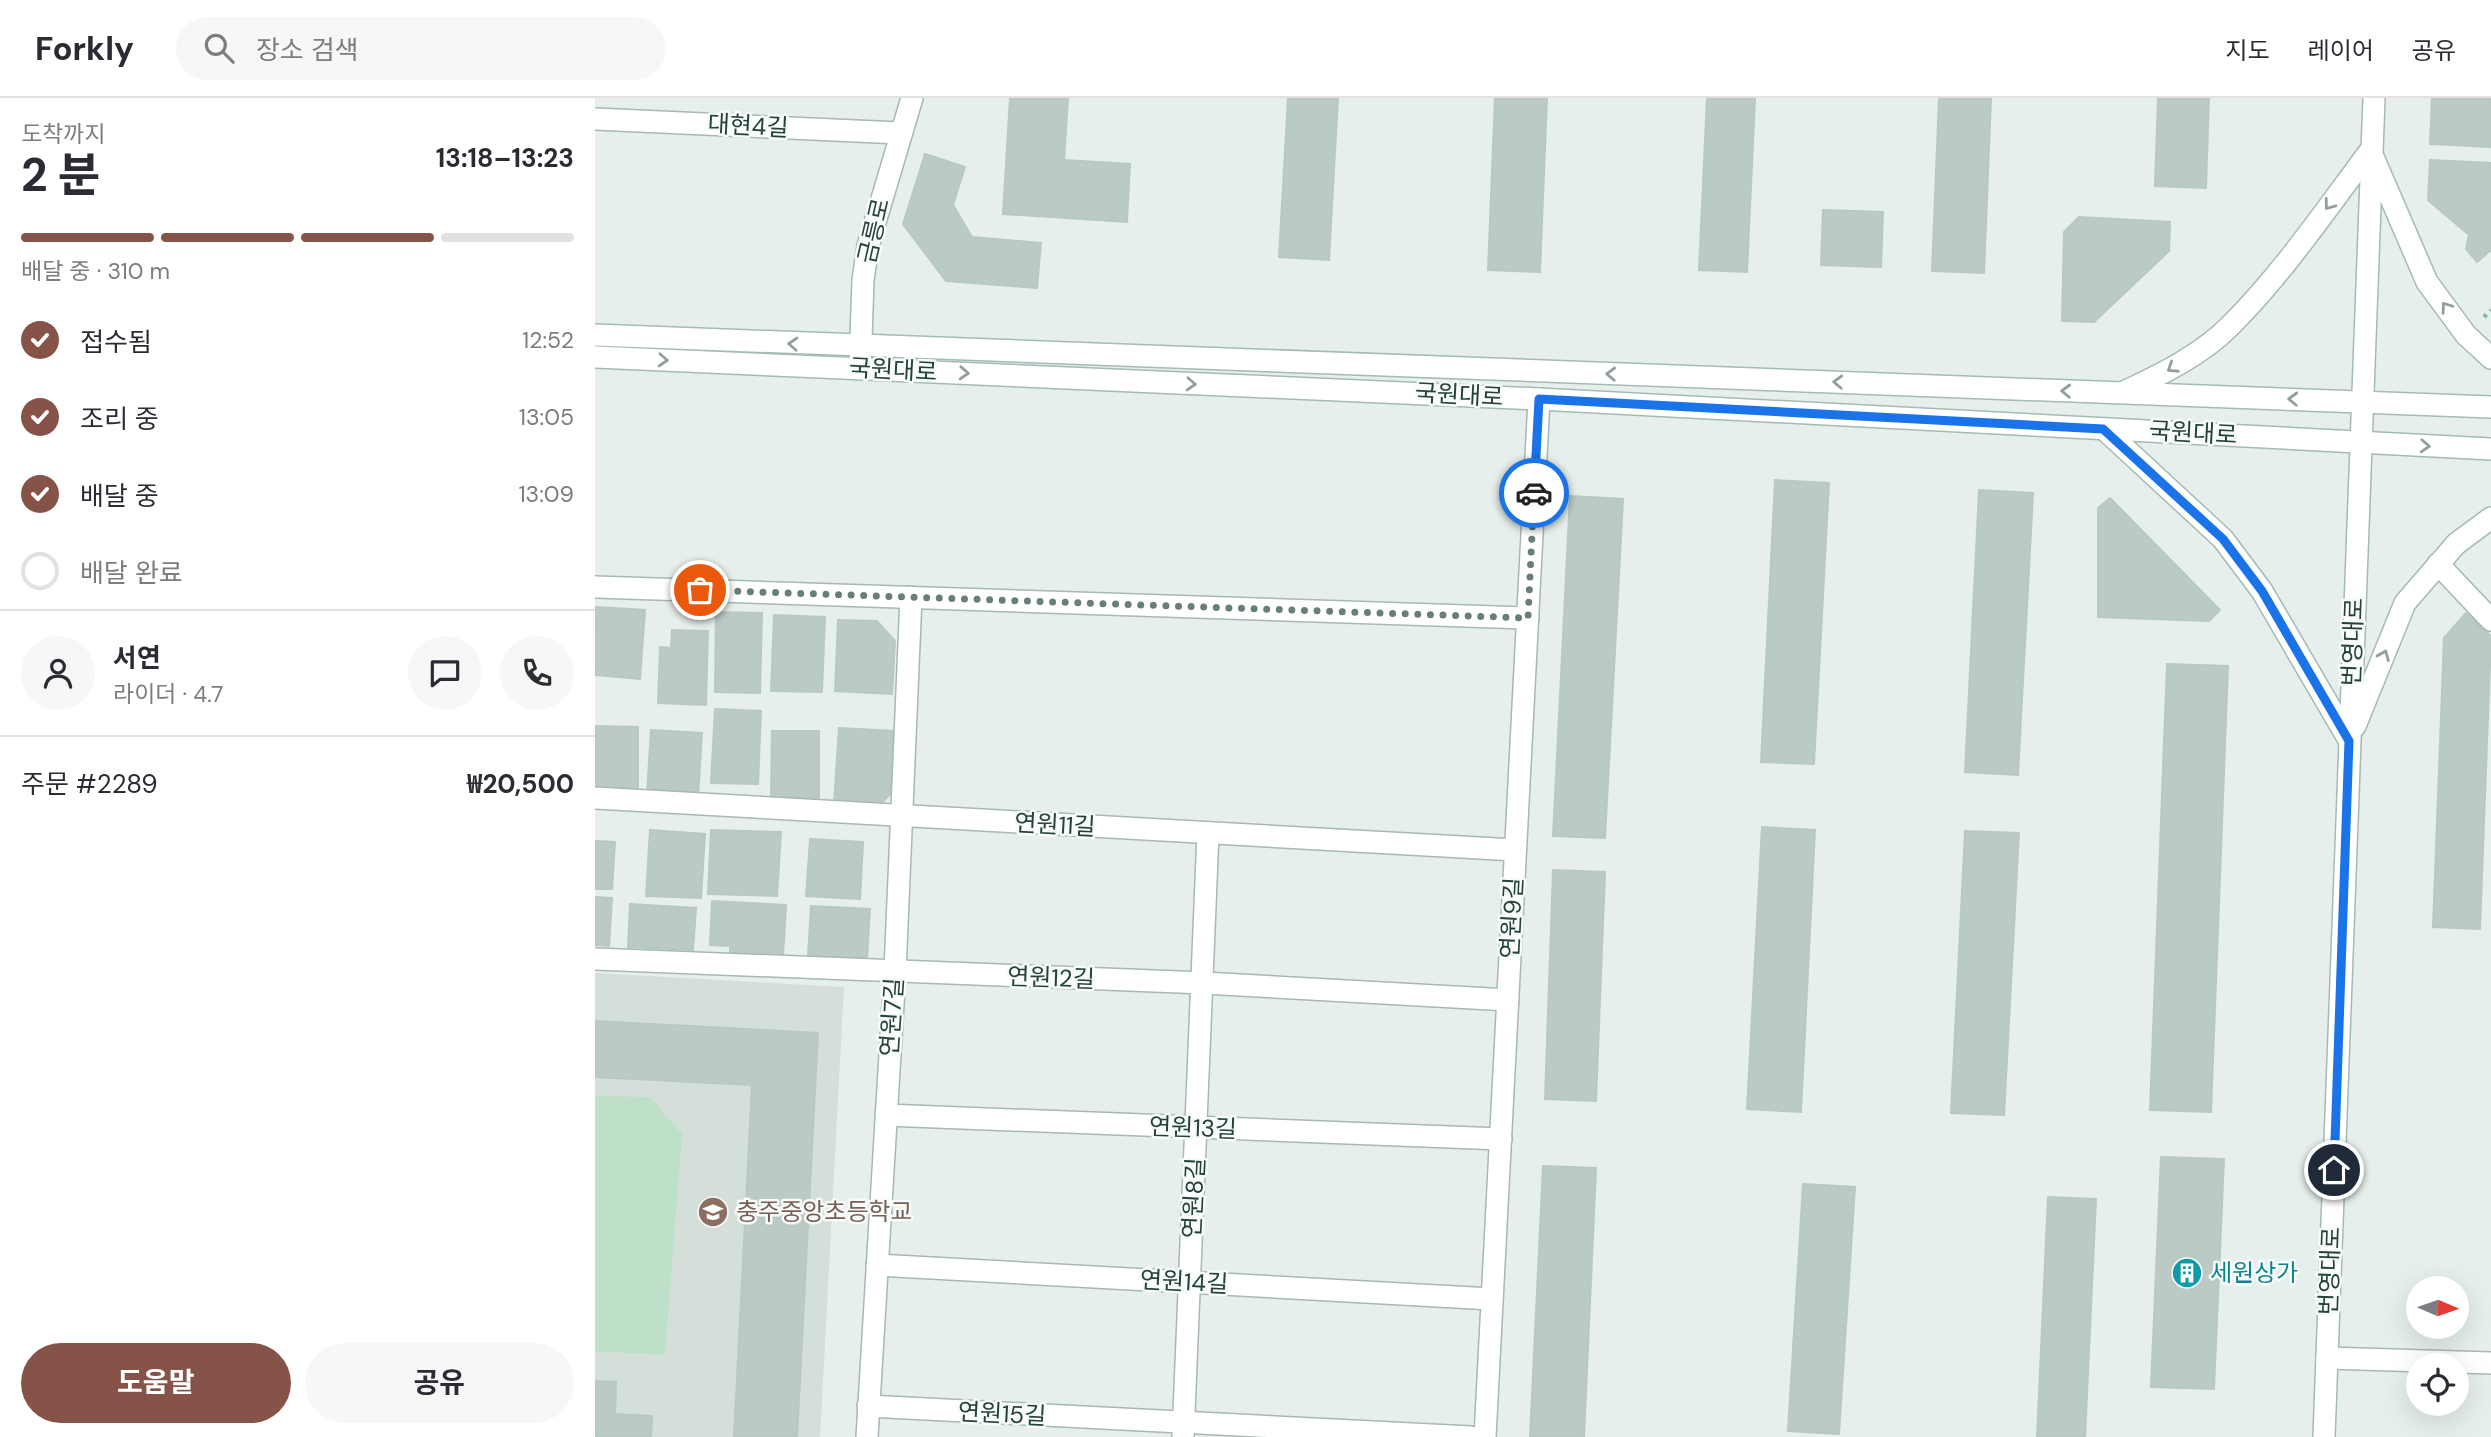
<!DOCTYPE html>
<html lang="ko">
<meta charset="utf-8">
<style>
body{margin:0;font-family:"DM Sans","Noto Sans KR",sans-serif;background:#f7f7f7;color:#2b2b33;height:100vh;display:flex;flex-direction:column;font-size:26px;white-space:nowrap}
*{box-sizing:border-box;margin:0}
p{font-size:23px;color:#7c7c81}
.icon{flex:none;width:38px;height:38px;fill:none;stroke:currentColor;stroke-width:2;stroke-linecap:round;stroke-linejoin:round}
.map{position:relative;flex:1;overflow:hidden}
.drawer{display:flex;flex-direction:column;background:#fff;width:595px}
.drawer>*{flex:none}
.needle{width:46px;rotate:92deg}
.tools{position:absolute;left:1811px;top:1178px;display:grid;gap:14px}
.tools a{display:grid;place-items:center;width:63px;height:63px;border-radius:50%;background:#fff;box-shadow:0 7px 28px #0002;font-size:35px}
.pin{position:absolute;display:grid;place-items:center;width:60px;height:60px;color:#fff;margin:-30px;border:4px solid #fff;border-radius:50%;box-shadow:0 2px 7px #0007}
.courier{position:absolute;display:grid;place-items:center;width:70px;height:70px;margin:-35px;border:5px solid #1a73e8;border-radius:50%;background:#fff;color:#222;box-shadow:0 2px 9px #0007}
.summary em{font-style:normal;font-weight:700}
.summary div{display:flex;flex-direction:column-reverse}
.summary{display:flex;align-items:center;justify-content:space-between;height:119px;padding:0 21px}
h1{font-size:46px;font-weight:700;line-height:52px}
.bar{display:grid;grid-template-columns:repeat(4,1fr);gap:10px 7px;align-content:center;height:84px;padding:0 21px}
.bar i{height:9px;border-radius:5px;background:#e1e1e2}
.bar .selected{background:#855347}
.bar p{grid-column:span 4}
.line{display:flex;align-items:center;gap:18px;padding:0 21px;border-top:2px solid #e1e1e2}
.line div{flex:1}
.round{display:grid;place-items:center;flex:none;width:74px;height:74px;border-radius:37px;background:#f7f7f7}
ol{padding:0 21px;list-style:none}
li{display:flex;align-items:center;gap:21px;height:77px}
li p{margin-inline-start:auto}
li .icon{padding:7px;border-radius:50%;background:#855347;color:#fff;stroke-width:4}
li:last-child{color:#7c7c81}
li i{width:38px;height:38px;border:4px solid #e1e1e2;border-radius:50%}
.primary-button{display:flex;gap:14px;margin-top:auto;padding:14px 21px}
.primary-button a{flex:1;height:80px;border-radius:42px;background:#855347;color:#fff;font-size:28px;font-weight:700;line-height:80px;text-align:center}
.primary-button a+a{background:#f7f7f7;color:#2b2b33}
header{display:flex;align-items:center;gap:42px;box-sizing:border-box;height:98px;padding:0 35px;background:#fff;border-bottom:2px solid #e1e1e2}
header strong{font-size:33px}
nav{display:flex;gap:38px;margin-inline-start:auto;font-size:24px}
.search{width:490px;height:63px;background:#f7f7f7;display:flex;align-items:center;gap:18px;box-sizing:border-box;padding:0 24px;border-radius:38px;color:#7c7c81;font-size:26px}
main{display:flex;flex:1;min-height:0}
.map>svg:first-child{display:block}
.built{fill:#d4dfda}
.green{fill:#bfe0c8}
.building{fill:#bbcac4;stroke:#b8c9c2;stroke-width:2}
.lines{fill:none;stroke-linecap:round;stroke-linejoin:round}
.street-casing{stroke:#a8b8b2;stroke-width:24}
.secondary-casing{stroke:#a4bbb3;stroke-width:24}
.path{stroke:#86b3a5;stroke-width:4.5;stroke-dasharray:3.5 5;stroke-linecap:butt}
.street{stroke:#fff;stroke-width:21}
.secondary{stroke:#fff;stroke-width:21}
.oneway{stroke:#92a09c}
.done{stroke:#687f78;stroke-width:7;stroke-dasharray:0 12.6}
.route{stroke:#1a73e8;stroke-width:9}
.labels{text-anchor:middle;stroke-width:5;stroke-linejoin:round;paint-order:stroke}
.street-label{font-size:24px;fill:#24423a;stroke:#f7fbf9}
.education-label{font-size:24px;fill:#785e54;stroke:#f7fbf9;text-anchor:start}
.culture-label{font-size:24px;fill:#0d838f;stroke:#f7fbf9;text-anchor:start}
</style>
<header>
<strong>Forkly</strong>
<div class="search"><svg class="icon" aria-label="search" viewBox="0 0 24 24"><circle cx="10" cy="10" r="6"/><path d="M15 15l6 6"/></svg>장소 검색</div>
<nav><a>지도</a><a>레이어</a><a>공유</a></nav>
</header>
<main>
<section class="drawer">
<div class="summary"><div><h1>2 분</h1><p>도착까지</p></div><em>13:18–13:23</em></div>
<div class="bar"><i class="selected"></i><i class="selected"></i><i class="selected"></i><i></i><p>배달 중 · 310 m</p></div>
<ol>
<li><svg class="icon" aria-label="check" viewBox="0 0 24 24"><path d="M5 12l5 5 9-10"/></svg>접수됨<p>12:52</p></li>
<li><svg class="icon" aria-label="check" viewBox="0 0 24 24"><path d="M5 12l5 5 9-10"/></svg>조리 중<p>13:05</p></li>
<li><svg class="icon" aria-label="check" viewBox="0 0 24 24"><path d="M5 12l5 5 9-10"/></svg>배달 중<p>13:09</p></li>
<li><i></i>배달 완료</li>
</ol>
<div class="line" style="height:126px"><a class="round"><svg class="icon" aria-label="person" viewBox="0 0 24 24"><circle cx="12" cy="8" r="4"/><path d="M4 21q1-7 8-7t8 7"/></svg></a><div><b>서연</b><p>라이더 · 4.7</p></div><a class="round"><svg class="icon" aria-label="chat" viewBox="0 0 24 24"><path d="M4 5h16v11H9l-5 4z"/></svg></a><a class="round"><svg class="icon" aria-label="phone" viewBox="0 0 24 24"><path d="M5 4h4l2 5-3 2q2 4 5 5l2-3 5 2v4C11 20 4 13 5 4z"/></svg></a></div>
<div class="line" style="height:91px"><div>주문 #2289</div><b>₩20,500</b></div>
<div class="primary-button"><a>도움말</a><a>공유</a></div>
</section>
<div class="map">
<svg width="1896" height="1339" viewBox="0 0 1896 1339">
<rect width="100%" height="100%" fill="#e6efeb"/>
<polygon class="built" points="0,875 249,889 225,1339 0,1339"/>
<polygon class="green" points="0,998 55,999 87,1036 70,1257 0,1253"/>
<g class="building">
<polygon points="415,0 473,0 469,62 535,66 532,124 408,116"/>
<polygon points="693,0 743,0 734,162 684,159"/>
<polygon points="900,0 952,0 945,174 893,172"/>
<polygon points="1112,0 1160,0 1152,174 1104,172"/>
<polygon points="1344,0 1396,0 1389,175 1337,173"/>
<polygon points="1563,0 1614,0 1611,90 1560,88"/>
<polygon points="1837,0 1896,0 1896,49 1835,46"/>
<polygon points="330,56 370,69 358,107 377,139 446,145 442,190 351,183 308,126"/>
<polygon points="1835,62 1896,65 1896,152 1882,164 1871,151 1874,137 1833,102"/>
<polygon points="1228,112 1288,114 1286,169 1226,167"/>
<polygon points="1484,119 1575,124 1574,153 1499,224 1467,223 1469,134"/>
<polygon points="1180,382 1234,385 1219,666 1166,664"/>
<polygon points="1384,392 1438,395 1423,677 1370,674"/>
<polygon points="975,398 1028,401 1010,740 958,738"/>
<polygon points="1515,400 1625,512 1614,523 1503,519 1503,410"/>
<polygon points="1,509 50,512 45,581 0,577"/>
<polygon points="121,514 167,515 165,595 120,594"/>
<polygon points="1871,515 1896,538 1885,831 1838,829 1849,540"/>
<polygon points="179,517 230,519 227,594 176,593"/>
<polygon points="243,522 282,523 300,543 297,596 240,593"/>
<polygon points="77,532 113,533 111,607 63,605 65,549 76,550"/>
<polygon points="1572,566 1633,568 1616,1014 1555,1012"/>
<polygon points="120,611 166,613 163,686 116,685"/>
<polygon points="0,628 43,629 43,694 0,690"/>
<polygon points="244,630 299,633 295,696 283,709 239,706"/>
<polygon points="56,632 107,635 103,699 52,696"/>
<polygon points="177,633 224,633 224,700 176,699"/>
<polygon points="1167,729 1220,732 1206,1014 1152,1011"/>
<polygon points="55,732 110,736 106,800 51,798"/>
<polygon points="116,732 186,734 182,798 113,796"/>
<polygon points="1370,733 1424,735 1409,1017 1356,1015"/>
<polygon points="215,741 268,744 265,801 211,798"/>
<polygon points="0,743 20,744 17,791 0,791"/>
<polygon points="958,772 1010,774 1001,1003 950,1001"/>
<polygon points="0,799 17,800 14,848 0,847"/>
<polygon points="117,803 191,807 188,859 135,856 135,848 115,847"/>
<polygon points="35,806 101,810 98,852 33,849"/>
<polygon points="216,808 275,811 272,861 213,858"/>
<polygon points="0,923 223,935 202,1339 139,1339 157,987 0,979"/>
<polygon points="1566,1059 1629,1061 1619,1291 1556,1289"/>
<polygon points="948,1068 1001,1070 989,1339 935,1339"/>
<polygon points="1208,1086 1260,1089 1244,1336 1193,1333"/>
<polygon points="1453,1099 1501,1101 1490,1339 1442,1339"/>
<polygon points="0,1283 21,1284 20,1316 57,1318 56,1339 0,1339"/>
</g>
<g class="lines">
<g class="street-casing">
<g id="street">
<polyline points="0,21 305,35"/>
<polyline points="265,271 268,182 273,148 317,0"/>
<polyline points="1843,466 1896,522"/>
<polyline points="0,489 933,520"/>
<polyline points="0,700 920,752"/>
<polyline points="0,861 609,885 913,902"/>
<polyline points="291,1017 906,1041"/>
<polyline points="282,1167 897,1201"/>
<polyline points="1732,1260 1896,1265"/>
<polyline points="273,1308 876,1339"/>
<polyline points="272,1339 300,873 316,499"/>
<polyline points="588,1339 613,735"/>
<polyline points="890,1339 944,301"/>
</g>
</g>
<g class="secondary-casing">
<g id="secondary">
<polyline points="1778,59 1832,184 1871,237 1896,260"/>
<polyline points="0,237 1896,309"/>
<polyline points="0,259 944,301 1896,351"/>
<path d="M1531,293C1567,276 1606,257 1635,228C1688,175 1730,113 1775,53"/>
<polyline points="1509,331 1628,441 1667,493 1754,642"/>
<polyline points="1760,628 1810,505 1861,446 1896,420"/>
<polyline points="1729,1339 1779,0"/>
</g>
</g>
<polyline class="path" points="1889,219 1896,212"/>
<use href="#street" class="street"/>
<use href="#secondary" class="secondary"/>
</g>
<defs><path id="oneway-chevron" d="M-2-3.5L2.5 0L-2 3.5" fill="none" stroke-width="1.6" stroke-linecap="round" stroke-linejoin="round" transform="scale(1.75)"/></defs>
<g class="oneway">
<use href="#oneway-chevron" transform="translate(1734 107) rotate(127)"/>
<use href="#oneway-chevron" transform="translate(1851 209) rotate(-126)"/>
<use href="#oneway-chevron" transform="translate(198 246) rotate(-177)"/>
<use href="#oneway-chevron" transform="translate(68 262) rotate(3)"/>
<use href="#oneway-chevron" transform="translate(1577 270) rotate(147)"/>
<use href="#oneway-chevron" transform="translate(369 275) rotate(3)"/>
<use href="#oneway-chevron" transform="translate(1016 276) rotate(-178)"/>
<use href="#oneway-chevron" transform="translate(1243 284) rotate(-178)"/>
<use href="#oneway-chevron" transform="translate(596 286) rotate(3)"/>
<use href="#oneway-chevron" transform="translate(1471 293) rotate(-178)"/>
<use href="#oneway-chevron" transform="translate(1698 301) rotate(-178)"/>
<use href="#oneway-chevron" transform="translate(1830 348) rotate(3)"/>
<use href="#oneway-chevron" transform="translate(1789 557) rotate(-68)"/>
</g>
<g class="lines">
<polyline class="done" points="105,492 933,520 939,395"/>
<polyline class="route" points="939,395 944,301 1508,331 1628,441 1667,493 1754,643 1739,1072"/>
</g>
<defs>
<g id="school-disc" transform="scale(1.575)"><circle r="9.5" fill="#8d6e63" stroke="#f7fbf9"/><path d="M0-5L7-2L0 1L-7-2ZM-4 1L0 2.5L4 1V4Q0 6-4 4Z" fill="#fff"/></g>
<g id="building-disc" transform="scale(1.575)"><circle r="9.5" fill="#0f9aa8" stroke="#f7fbf9"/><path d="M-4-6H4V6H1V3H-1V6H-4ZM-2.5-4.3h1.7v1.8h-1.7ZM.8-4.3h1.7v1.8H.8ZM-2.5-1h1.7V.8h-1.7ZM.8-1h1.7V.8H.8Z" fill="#fff"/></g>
</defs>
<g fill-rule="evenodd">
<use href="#school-disc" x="118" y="1114"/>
<use href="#building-disc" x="1592" y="1175"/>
</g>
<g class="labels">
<g class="street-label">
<text transform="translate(153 28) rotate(3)" y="8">대현4길</text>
<text transform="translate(279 133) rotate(-77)" y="8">금릉로</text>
<text transform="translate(298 272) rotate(3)" y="8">국원대로</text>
<text transform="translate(864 297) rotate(3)" y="8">국원대로</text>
<text transform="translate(1598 335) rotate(3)" y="8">국원대로</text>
<text transform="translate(1758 544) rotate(-88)" y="8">번영대로</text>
<text transform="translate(460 727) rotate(3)" y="8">연원11길</text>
<text transform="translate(917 820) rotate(-87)" y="8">연원9길</text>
<text transform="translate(456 880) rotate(2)" y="8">연원12길</text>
<text transform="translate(297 919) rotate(-86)" y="8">연원7길</text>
<text transform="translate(598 1030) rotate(2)" y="8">연원13길</text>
<text transform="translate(599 1100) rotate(-87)" y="8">연원8길</text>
<text transform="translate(1735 1173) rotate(-88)" y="8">번영대로</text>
<text transform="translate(589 1184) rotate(3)" y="8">연원14길</text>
<text transform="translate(407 1316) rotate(3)" y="8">연원15길</text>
</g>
<g class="education-label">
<text x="141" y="1122">충주중앙초등학교</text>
</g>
<g class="culture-label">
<text x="1615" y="1183">세원상가</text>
</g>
</g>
</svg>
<div class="tools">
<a><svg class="needle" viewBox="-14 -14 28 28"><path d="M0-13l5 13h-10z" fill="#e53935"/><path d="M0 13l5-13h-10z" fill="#7c7c81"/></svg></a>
<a><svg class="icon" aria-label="locate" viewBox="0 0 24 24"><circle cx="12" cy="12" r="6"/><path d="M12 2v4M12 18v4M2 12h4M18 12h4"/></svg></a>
</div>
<div class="pin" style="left:105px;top:492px;background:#ea580c"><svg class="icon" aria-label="bag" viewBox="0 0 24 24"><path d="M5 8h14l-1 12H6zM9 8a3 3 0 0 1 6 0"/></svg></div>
<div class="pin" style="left:1739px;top:1072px;background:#1f2937"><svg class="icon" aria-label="home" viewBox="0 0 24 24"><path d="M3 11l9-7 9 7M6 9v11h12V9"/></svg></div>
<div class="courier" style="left:939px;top:395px"><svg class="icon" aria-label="car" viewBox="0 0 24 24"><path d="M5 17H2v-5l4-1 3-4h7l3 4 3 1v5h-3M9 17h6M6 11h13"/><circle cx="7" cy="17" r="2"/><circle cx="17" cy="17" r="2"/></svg></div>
</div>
</main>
